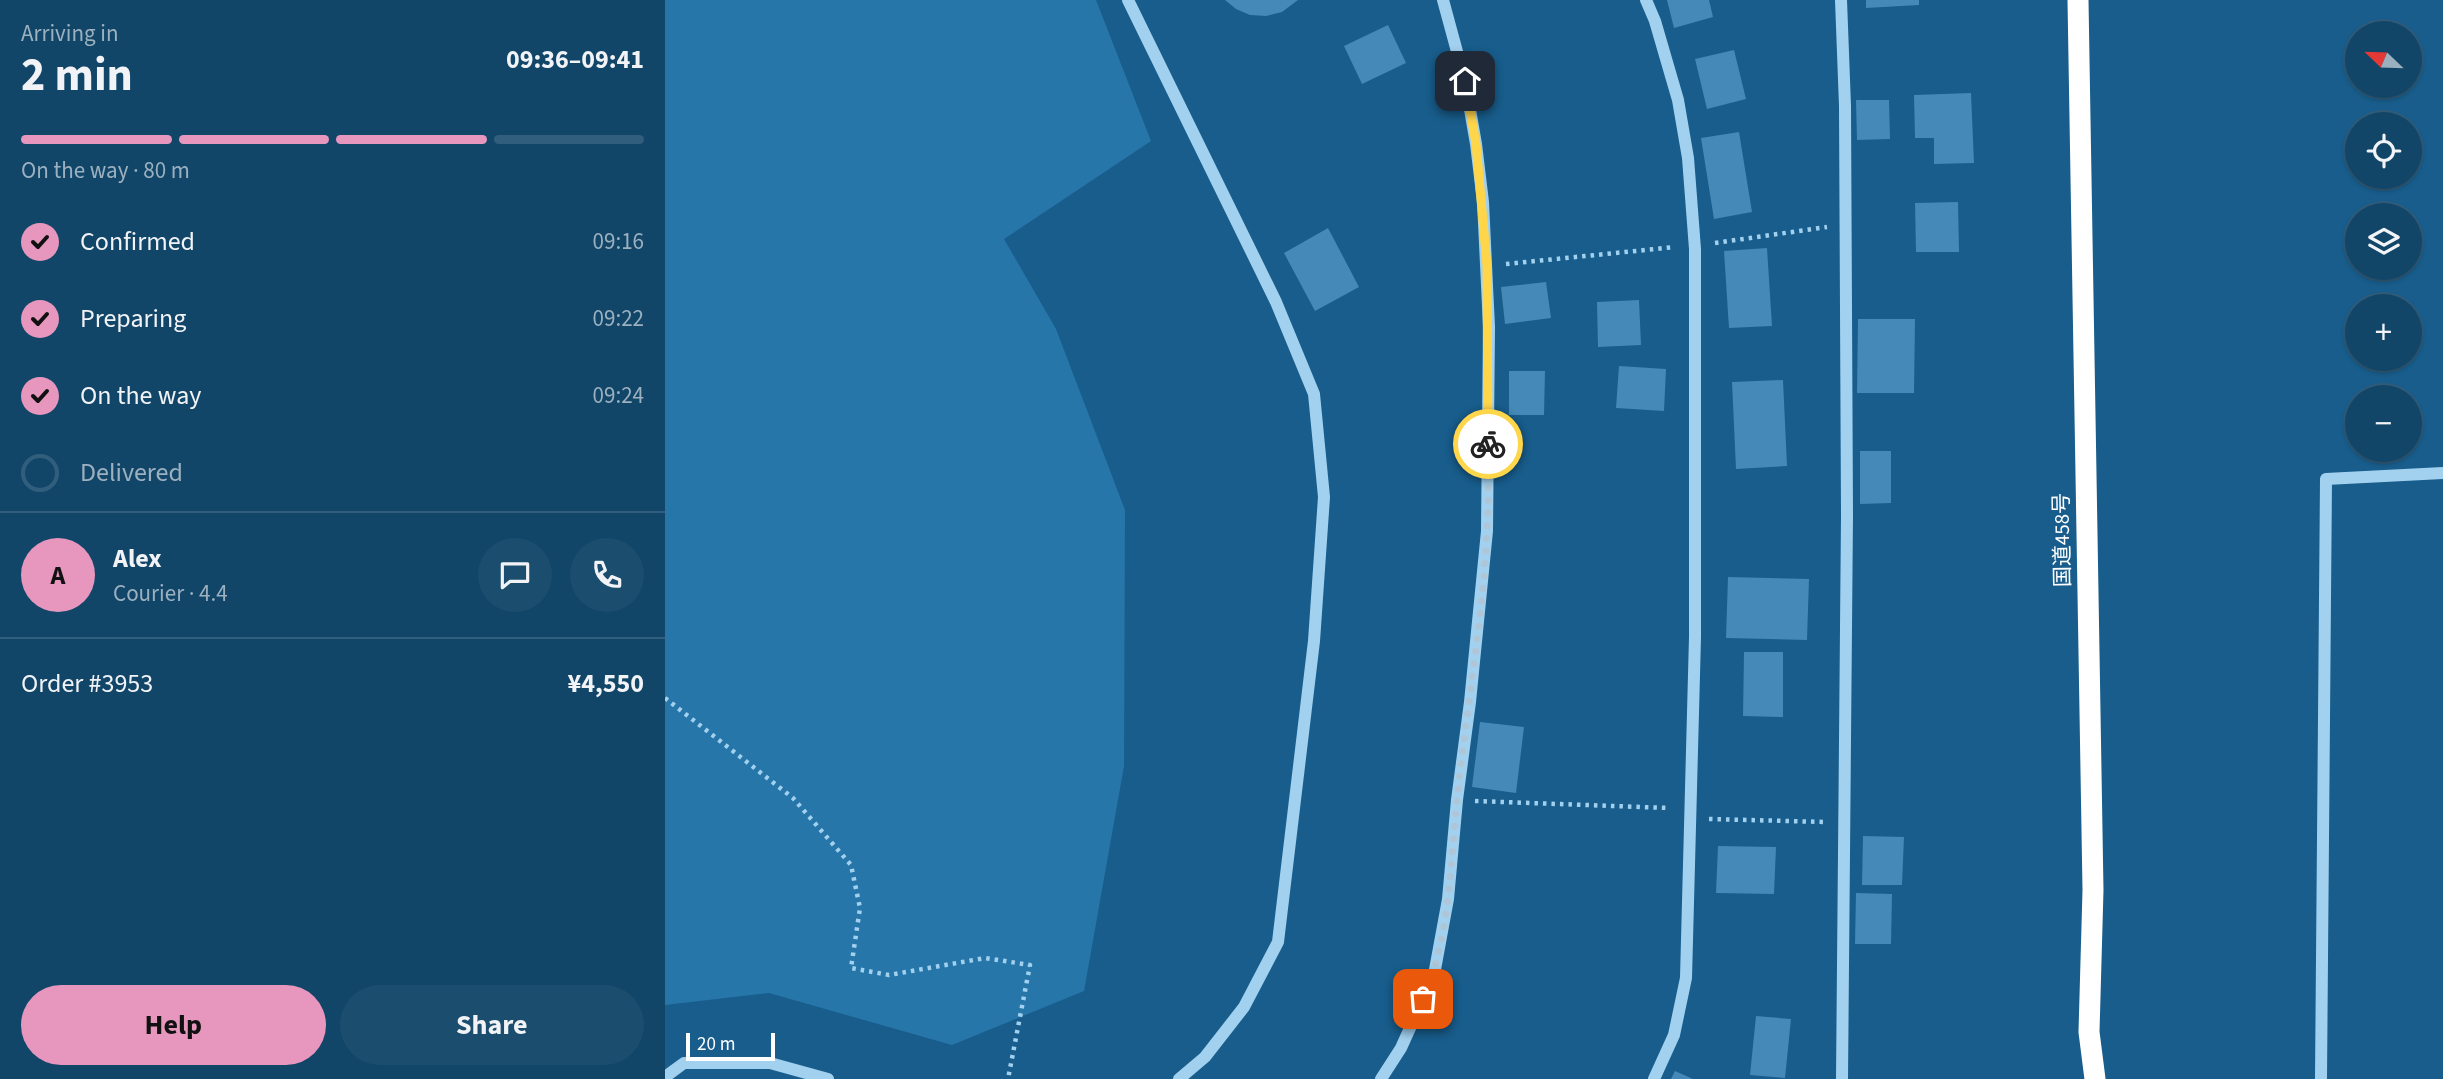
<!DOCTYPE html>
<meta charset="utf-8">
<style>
body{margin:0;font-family:"Source Sans 3","Noto Sans JP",sans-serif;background:#1b4d6f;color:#f1f3f6;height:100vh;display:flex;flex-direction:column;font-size:26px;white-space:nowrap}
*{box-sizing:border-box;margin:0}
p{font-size:23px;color:#9cb1c0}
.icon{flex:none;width:38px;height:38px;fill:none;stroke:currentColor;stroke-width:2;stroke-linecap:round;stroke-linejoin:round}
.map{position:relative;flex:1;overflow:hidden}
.sheet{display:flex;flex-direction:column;background:#124669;width:665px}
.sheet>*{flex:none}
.needle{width:46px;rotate:293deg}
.tools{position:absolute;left:1680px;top:21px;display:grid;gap:14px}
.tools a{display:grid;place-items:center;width:77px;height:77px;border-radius:50%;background:#124669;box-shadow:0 2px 5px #0004,0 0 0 2px #315e7d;font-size:35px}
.scale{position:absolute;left:21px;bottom:18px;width:89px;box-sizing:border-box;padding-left:7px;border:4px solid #fff;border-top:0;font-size:19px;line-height:24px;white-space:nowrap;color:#fff;-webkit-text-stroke:5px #185d8c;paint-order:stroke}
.pin{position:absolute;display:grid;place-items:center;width:60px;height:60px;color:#fff;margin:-30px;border-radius:14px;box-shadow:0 4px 10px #0006}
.courier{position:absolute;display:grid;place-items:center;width:70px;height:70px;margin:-35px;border:5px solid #ffd54a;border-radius:50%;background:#fff;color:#222;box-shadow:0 2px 9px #0007}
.head em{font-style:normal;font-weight:700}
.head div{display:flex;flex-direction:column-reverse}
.head{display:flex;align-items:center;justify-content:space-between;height:119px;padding:0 21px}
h1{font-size:46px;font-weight:700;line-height:52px}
.bar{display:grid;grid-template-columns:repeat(4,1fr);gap:10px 7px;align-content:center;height:84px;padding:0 21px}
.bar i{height:9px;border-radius:5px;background:#315e7d}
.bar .on{background:#e797bd}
.bar p{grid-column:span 4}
.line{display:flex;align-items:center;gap:18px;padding:0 21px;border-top:2px solid #315e7d}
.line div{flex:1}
.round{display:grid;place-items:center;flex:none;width:74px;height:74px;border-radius:37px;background:#1b4d6f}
ol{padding:0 21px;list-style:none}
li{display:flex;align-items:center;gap:21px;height:77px}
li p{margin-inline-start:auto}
li .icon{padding:7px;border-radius:50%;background:#e797bd;color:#111;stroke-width:4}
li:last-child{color:#9cb1c0}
li i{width:38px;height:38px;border:4px solid #315e7d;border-radius:50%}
.primary-button{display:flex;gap:14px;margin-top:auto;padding:14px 21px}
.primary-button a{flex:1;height:80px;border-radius:42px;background:#e797bd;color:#111;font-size:28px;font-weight:700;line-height:80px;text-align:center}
.primary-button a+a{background:#1b4d6f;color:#f1f3f6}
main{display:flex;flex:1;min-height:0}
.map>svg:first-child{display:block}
.green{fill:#2776a9}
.building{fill:#4489b7}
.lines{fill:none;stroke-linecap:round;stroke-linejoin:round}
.path{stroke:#a2d1ef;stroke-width:4.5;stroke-dasharray:3.5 5;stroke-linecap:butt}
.minor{stroke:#a2d1ef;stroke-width:12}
.highway{stroke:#fff;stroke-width:21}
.done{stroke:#aec6d7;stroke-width:7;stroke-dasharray:0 12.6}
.route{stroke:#ffd54a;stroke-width:9}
.labels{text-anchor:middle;stroke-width:5;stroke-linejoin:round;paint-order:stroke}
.street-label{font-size:21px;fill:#fff;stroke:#185d8c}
</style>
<main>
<section class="sheet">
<div class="head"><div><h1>2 min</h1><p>Arriving in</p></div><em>09:36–09:41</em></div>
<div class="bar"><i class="on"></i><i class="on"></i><i class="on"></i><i></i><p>On the way · 80 m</p></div>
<ol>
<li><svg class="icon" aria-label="check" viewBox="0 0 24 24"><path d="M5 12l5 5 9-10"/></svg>Confirmed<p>09:16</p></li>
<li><svg class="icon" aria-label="check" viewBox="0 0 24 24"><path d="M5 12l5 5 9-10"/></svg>Preparing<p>09:22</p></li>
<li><svg class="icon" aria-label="check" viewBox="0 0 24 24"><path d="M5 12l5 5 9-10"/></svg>On the way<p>09:24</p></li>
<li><i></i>Delivered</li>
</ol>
<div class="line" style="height:126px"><b class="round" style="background:#e797bd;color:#111">A</b><div><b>Alex</b><p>Courier · 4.4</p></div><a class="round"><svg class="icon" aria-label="chat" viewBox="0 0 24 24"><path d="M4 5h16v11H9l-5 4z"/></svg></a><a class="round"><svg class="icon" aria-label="phone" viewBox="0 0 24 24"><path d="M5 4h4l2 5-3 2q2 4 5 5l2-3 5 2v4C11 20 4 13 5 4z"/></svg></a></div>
<div class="line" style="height:91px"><div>Order #3953</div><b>¥4,550</b></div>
<div class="primary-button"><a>Help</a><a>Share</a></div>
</section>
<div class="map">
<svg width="1778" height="1079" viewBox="0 0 1778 1079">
<rect width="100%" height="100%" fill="#185d8c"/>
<polygon class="green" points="0,0 431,0 486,141 339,239 391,329 460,510 459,766 419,991 287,1045 104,993 0,1005"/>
<g class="building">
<polygon points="560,0 633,0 617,12 601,16 585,15 571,9"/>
<polygon points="1002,0 1044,0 1048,17 1009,28"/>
<polygon points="1201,0 1254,0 1254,5 1201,8"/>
<polygon points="723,25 741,63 697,84 679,46"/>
<polygon points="1069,50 1081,99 1042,109 1030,59"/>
<polygon points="1306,93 1309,163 1269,164 1269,138 1250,138 1249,95"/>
<polygon points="1191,100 1224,100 1225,139 1192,140"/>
<polygon points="1074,132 1087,212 1049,219 1036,138"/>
<polygon points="1293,202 1294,252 1251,252 1250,203"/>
<polygon points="663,228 694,287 650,311 619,253"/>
<polygon points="1102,248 1107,326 1064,328 1059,251"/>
<polygon points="881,282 886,318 840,324 836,287"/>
<polygon points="974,300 976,345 933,347 932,302"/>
<polygon points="1193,319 1250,319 1249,393 1192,393"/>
<polygon points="954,366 1001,369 999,411 951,408"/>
<polygon points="844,371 880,371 879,415 844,415"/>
<polygon points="1118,380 1122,466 1071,469 1067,382"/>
<polygon points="1195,451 1226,451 1226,503 1195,504"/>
<polygon points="1063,577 1144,579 1142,640 1061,638"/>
<polygon points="1079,652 1118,652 1118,717 1078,716"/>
<polygon points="815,722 859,727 851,793 807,787"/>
<polygon points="1198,836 1239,837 1237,885 1197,885"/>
<polygon points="1053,846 1111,847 1109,894 1051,893"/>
<polygon points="1191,893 1227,894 1226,944 1190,944"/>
<polygon points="1091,1016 1126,1019 1120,1078 1085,1075"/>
<polygon points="1010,1071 1028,1079 1006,1079"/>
</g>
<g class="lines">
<g class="path">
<polyline points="1050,243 1162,227"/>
<polyline points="841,264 1010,247"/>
<polyline points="0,698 128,798 186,865 195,908 186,968 224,975 320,958 365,965 343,1079"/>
<polyline points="810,801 1004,808"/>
<polyline points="1044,819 1161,822"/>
</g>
<g class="minor">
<polyline points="463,0 611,302 649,394 659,497 649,641 613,942 579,1007 540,1057 514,1079"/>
<polyline points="981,0 990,21 1013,100 1023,158 1030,249 1030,637 1021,978 1009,1035 989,1079"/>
<polyline points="1176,0 1180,106 1182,515 1177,1079"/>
<polyline points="0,1077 19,1063 105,1063 163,1079"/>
<polyline points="716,1079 736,1048 769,975 783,899 792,800 805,702 822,531 824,327 818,202 811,144 800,81 778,0"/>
<polyline points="1656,1079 1661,479 1778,473"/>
</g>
<polyline class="highway" points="1413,0 1428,890 1424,1032 1430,1079"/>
</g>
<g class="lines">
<path class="done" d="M758,999C785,937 785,867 792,800C801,710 818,620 822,530C824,501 823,473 823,444"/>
<polyline class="route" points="800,81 811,144 822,266 823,444"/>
</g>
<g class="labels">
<g class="street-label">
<text transform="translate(1397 540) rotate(-91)" y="7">国道458号</text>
</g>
</g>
</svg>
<div class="tools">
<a><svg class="needle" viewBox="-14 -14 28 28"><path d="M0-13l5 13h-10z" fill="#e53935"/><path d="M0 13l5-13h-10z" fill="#9cb1c0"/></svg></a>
<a><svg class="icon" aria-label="locate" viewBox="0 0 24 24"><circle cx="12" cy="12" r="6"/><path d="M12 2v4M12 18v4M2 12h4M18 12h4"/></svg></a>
<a><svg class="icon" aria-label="layers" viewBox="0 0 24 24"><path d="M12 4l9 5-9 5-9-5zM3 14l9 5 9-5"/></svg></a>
<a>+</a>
<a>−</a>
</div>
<div class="scale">20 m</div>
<div class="pin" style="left:758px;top:999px;background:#ea580c"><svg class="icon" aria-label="bag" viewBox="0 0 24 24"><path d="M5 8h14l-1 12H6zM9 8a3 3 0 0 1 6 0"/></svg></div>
<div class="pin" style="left:800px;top:81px;background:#1f2937"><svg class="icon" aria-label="home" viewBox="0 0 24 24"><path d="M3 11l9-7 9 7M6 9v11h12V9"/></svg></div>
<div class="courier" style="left:823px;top:444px"><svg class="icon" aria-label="bike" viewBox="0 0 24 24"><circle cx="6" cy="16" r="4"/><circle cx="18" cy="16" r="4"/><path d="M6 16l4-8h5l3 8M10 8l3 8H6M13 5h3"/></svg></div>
</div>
</main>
